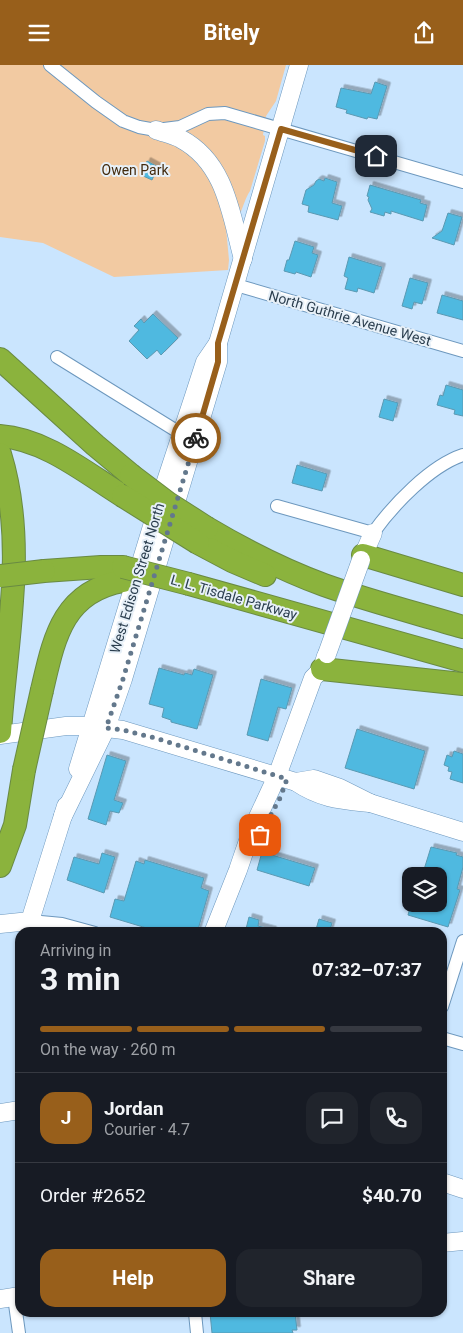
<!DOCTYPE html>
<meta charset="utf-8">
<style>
body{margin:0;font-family:Roboto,sans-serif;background:#20242c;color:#f1f3f6;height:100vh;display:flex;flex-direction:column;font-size:19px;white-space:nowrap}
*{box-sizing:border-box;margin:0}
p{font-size:16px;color:#9ea1a6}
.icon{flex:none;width:28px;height:28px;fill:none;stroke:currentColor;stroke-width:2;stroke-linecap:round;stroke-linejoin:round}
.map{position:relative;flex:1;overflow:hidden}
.details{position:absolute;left:15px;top:862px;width:432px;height:390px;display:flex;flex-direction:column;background:#171b24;border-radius:15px;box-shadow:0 1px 4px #0004}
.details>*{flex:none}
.controls{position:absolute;left:402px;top:802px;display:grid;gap:10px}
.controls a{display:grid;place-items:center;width:45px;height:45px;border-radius:10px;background:#171b24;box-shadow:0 1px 4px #0004;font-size:25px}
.pin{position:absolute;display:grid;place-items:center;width:42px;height:42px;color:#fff;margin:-21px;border-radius:10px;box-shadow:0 2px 8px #0006}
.courier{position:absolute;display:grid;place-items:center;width:50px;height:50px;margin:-25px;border:4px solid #985f1b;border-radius:50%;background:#fff;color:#222;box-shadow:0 1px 6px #0007}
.summary em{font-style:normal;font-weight:700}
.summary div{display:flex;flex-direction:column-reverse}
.summary{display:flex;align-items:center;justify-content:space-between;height:85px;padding:0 25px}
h1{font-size:32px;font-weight:700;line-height:38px}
.bar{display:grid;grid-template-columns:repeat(4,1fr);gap:8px 5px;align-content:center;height:60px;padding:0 25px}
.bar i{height:6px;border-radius:4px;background:#363941}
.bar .active{background:#985f1b}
.bar p{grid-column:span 4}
.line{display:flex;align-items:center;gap:12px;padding:0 25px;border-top:1px solid #363941}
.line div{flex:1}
.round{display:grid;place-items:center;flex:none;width:52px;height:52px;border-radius:15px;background:#20242c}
.action{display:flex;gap:10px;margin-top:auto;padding:10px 25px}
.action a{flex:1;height:58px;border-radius:15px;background:#985f1b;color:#fff;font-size:20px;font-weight:700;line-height:58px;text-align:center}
.action a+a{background:#20242c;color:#f1f3f6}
header{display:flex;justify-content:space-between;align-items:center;height:65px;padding:0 25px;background:#985f1b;color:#fff;font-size:22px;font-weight:700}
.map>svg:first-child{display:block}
.green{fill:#f2caa2}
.building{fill:#50b9e0;stroke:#5a99b2;filter:url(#shadow)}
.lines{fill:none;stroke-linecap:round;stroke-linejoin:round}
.street-casing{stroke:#6d98be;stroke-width:14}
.secondary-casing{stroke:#6d98be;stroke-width:19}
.highway-casing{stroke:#698a43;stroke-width:24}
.street{stroke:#fff;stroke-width:12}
.secondary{stroke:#fff;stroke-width:18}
.highway{stroke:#8bb33d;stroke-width:22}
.secondary-bridge-casing{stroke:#6d98be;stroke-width:19;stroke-linecap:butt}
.highway-bridge-casing{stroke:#698a43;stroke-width:24;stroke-linecap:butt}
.secondary-bridge{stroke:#fff;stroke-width:18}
.highway-bridge{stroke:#8bb33d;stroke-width:22}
.done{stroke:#63788c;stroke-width:5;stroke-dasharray:0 9}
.route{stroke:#985f1b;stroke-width:6}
.labels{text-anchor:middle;stroke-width:4;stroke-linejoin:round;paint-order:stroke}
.park-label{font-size:14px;fill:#432a0d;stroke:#e7f0f8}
.street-label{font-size:14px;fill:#2b3e4e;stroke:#e7f0f8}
</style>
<header><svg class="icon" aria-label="menu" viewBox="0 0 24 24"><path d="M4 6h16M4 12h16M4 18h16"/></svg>Bitely<svg class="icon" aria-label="share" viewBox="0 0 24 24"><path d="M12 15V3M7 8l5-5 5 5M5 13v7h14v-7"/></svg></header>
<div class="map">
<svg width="463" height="1268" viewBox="0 0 463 1268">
<defs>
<filter id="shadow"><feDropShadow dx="3.5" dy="-3.5" stdDeviation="0" flood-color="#0004"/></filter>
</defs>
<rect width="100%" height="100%" fill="#cae5fe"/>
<path class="green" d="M0,0H286L276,36L266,51L263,70L265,71V76L250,126C241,140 243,154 226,163L229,195L228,205L114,212L43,178L0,172Z"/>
<g class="building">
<polygon points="375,17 387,21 377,54 368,52 367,54 346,48 347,45 336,42 341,23 371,29"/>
<polygon points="147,96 158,102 152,115 141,110"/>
<polygon points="325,113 337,117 332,138 342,141 338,155 308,147 309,141 302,139 306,125 314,120 316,116 319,114 324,116"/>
<polygon points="370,120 421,135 420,138 427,140 423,156 391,146 391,149 385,147 384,151 370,147 372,144 368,135 369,132 367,131"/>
<polygon points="448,148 462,152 454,180 432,173 442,166"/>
<polygon points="295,176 314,182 312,188 318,190 311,212 296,207 295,209 284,206 287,195 289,195"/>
<polygon points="349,192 382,202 374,228 358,223 357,227 345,224 348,213 344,211"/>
<polygon points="410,213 428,218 422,239 414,237 412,244 402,241"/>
<polygon points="442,230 463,236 463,255 437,248"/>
<polygon points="153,249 178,273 161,290 157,285 147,294 129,276 139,265 134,261 141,254 144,258"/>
<polygon points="446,320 463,325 463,351 454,349 455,345 437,340 440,330 443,331"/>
<polygon points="384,334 398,338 393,356 379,352"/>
<polygon points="297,400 327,409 322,426 292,418"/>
<polygon points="159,603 184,610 185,608 192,610 194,604 213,610 197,664 171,657 171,655 162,652 164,643 149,639"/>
<polygon points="261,614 292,623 286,644 278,642 268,676 247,670"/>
<polygon points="357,664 425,686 414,724 345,703"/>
<polygon points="454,686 463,689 463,718 450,714 452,707 448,706 449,702 444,700 447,690 452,692"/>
<polygon points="107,690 126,696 114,735 123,738 119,748 110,746 106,760 88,754"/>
<polygon points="431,782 457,788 456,790 463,792 463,802 457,824 460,825 448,862 408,850 411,839 439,839 439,811 422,811"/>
<polygon points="262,787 315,803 309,821 257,805"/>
<polygon points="102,788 115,792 104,828 67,815 74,792 99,799"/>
<polygon points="145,795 204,813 201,823 209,826 197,868 163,868 110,852 115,834 124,836 136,796 144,799"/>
<polygon points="249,852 259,855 258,861 273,865 273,868 245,868"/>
<polygon points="319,854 332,858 329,868 315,868"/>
<polygon points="210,1248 295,1248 297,1265 292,1265 293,1268 212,1268"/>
</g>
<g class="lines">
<g class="street-casing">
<g id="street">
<polyline points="50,0 96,37 123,56 139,62 156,65 180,62 208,49 225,48 463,117"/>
<polyline points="236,220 463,286"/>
<polyline points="57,292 188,373"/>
<path d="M277,441L373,468C393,440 430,401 463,390"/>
<polyline points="30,856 62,859 95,868"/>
<polyline points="442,942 463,876"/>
<polyline points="442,973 463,979"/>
<polyline points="14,1232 19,1268"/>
<polyline points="195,1248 197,1268"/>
</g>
</g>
<g class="secondary-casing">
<g id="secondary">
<path d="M156,65C164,68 174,70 181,74C226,98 231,150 243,194"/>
<polyline points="361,495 373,468"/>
<path d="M0,670L66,661H91L123,665L296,717C321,734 341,735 370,738"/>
<polyline points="78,704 164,422 194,331 205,297 218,278"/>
<polyline points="296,717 314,714 340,723 370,738 463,767"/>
<polyline points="63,751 106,663 123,614 218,297 218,278 299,0"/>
<polyline points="0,859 30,856 66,741"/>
<polyline points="213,868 238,805 251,767 277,711 313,613 322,604 326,591"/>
<polyline points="0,1048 20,1045"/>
<polyline points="442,1117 463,1124"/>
<polyline points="442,1178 463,1176"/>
<polyline points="0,1234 20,1231"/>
</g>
</g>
<g class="highway-casing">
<g id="highway">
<polyline points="0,294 95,380 131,410"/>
<path d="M0,371C45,374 86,408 123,431"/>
<path d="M0,389C28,480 6,574 0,667"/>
<path d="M207,463C244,485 283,505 324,520C369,536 416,548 463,562"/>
<polyline points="198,478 232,496 265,510"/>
<polyline points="363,490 463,520"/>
<polyline points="44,506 101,502 123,502"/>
<polyline points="189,519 463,596"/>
<polyline points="322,604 463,619"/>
<path d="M42,625C54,574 62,527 123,516"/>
<polyline points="0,801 15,760 24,705"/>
</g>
</g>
<use href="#street" class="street"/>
<use href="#secondary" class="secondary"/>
<use href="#highway" class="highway"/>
<g class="secondary-bridge-casing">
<polyline id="secondary-bridge" points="327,589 361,495"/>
</g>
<g class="highway-bridge-casing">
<g id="highway-bridge">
<polyline points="131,410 168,438 207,463"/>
<polyline points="123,431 198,478"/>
<polyline points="123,502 189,519"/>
<polyline points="0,511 44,506"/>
<polyline points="24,705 42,625"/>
</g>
</g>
<use href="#secondary-bridge" class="secondary-bridge"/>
<use href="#highway-bridge" class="highway-bridge"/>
</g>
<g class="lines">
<polyline class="done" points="196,373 123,614 106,663 123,665 155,673 287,714 280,733 260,770"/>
<polyline class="route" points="196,373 218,297 218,278 281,64 376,91"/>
</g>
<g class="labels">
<g class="park-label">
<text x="135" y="110">Owen Park</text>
</g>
<g class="street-label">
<text transform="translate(350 253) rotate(16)" y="5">North Guthrie Avenue West</text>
<text transform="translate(137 513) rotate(-73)" y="5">West Edison Street North</text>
<text transform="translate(234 532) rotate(16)" y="5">L. L. Tisdale Parkway</text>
</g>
</g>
</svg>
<div class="controls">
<a><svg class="icon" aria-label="layers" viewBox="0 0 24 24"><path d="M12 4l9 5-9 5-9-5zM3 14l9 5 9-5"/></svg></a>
</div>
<div class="pin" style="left:260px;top:770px;background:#ea580c"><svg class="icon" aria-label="bag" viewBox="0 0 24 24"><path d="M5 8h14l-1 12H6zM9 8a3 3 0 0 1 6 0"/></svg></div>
<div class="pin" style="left:376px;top:91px;background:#1f2937"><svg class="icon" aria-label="home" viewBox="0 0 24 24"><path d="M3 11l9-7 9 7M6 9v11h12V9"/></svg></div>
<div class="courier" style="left:196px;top:373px"><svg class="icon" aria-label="bike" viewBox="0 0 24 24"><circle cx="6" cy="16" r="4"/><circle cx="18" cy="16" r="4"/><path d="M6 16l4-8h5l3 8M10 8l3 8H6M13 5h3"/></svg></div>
<section class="details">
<div class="summary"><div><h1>3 min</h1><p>Arriving in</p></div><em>07:32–07:37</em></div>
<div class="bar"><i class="active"></i><i class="active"></i><i class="active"></i><i></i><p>On the way · 260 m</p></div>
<div class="line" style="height:90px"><b class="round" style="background:#985f1b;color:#fff">J</b><div><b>Jordan</b><p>Courier · 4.7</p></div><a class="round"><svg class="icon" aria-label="chat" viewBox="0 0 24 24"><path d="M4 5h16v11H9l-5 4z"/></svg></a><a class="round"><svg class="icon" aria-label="phone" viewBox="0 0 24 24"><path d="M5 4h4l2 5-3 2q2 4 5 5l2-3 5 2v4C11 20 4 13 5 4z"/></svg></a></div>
<div class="line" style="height:65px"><div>Order #2652</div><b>$40.70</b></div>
<div class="action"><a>Help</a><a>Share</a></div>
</section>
</div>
